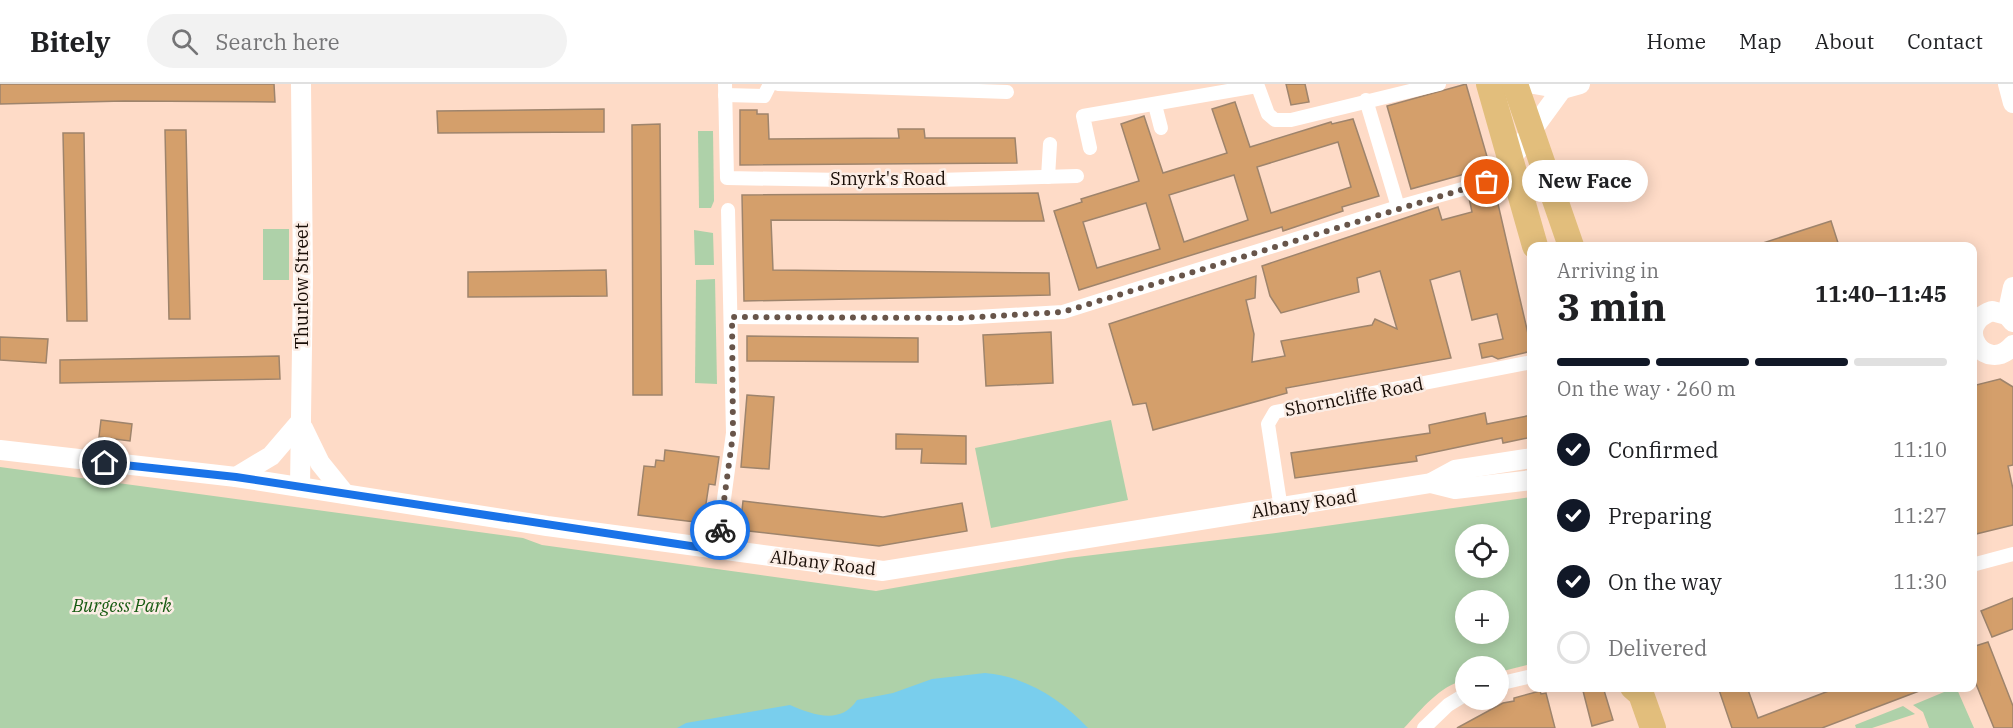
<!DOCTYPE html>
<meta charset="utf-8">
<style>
body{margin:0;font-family:"IBM Plex Serif",serif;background:#f2f2f2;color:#202124;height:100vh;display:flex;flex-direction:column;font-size:22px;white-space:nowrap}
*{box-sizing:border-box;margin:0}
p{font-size:20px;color:#757577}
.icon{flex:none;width:33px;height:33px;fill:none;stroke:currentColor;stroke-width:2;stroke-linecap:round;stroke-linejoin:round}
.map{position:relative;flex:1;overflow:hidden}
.panel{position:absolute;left:1527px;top:158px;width:450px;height:450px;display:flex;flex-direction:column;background:#fff;border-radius:12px;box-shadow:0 3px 15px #0003}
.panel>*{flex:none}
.tools{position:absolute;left:1455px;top:440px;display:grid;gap:12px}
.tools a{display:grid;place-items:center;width:54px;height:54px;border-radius:50%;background:#fff;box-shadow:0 3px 15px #0003;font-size:30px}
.pin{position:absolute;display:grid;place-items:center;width:51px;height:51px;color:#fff;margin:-26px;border:3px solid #fff;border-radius:50%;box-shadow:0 2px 6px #0007}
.courier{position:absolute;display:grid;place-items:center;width:60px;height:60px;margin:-30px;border:4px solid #1a73e8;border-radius:50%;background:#fff;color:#222;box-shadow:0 2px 8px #0007}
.bubble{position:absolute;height:42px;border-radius:21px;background:#fff;box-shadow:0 3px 15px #0003;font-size:20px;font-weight:700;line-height:42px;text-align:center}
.headline em{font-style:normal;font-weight:700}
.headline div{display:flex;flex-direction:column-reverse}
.headline{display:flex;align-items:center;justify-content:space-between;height:102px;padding:0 30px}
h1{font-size:39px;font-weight:700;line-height:45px}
.bar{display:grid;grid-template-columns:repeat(4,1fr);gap:9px 6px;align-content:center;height:72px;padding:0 30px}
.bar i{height:8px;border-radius:4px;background:#e0e0e0}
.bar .active{background:#111827}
.bar p{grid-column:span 4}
ol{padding:0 30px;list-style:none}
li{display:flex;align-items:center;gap:18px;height:66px}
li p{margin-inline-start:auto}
li .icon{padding:6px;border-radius:50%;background:#111827;color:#fff;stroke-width:4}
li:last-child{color:#757577}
li i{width:33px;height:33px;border:3px solid #e0e0e0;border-radius:50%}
header{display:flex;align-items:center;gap:36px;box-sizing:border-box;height:84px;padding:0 30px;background:#fff;border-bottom:2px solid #e0e0e0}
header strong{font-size:28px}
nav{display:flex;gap:33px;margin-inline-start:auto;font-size:21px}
.search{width:420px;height:54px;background:#f2f2f2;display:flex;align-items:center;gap:15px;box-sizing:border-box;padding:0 21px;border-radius:33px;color:#757577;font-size:22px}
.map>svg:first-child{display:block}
.green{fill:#aed1a9;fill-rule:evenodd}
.water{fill:#79ceed}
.building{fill:#d49f6b;stroke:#9e846c;stroke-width:1.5;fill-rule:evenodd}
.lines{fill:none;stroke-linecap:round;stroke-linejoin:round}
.street{stroke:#fff;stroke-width:14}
.secondary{stroke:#fff;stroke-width:20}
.highway{stroke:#e2be7c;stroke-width:26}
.done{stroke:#68554a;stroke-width:6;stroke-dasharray:0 10.8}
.route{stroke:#1a73e8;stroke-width:8}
.labels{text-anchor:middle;stroke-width:5;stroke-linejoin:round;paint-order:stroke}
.street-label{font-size:18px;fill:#180d06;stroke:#fbede5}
.park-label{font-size:18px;font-style:italic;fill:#185b12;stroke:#fbede5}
</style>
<header>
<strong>Bitely</strong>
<div class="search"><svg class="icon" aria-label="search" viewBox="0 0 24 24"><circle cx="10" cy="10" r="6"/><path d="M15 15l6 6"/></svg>Search here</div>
<nav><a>Home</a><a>Map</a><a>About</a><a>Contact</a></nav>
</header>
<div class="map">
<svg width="2013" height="644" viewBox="0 0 2013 644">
<rect width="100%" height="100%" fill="#fedbc7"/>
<g class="green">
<polygon points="698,47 713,47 714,117 711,124 699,124"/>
<rect x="263" y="145" width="26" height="51"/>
<polygon points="694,146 713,149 714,181 695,181"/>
<polygon points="715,195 717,300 695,299 696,196"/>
<polygon points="1111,336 1128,416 991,444 975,364"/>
<path d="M0,383L523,454L542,461L876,507L1068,474L1276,449L1531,413V580L1499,588L1498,582H1466L1465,596C1439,602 1422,625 1404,644H0ZM1466,450H1498V483H1466ZM1466,516H1498V549H1466Z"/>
<polygon points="1956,603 1974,644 1929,644 1923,628 1913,621"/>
<polygon points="1903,622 1915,630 1872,644 1856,644 1855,641"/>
</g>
<path class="water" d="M985,589C1025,592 1061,615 1088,644H677L686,639L790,621C813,631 841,641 857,616L893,609L932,595Z"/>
<g class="building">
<polygon points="0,0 274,0 275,18 124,17 0,20"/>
<polygon points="1286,0 1305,0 1309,18 1291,21"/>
<polygon points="1466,0 1490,83 1411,105 1387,22"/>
<path d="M1235,18L1250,63L1331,38L1332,40L1353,35L1379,112L1342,123L1343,127L1283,147L1282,143L1079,206L1054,127L1082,118L1081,115L1139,97L1121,40L1144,32L1163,89L1227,69L1212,25ZM1338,58L1351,103L1271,129L1257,83ZM1234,91L1248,136L1184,158L1169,111ZM1146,119L1160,165L1097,184L1083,138Z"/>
<polygon points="604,25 604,48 438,49 437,27"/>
<polygon points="740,26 757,26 757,30 768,30 769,55 899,54 898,45 924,45 925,54 1015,54 1017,79 740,81"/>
<polygon points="660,40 662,311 633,311 632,41"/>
<polygon points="165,46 186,46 190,235 169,235"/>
<polygon points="63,49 84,49 87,237 67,237"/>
<polygon points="1495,107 1532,267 1498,275 1492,272 1482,274 1479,260 1503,255 1497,230 1472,236 1460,187 1430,196 1451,274 1286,304 1287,309 1153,346 1146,319 1133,321 1109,240 1256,192 1255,214 1246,216 1254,250 1252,278 1285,272 1281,257 1372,241 1375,235 1397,245 1380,187 1357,194 1359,208 1281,229 1270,212 1262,182 1438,123 1442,136 1472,128 1469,114"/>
<polygon points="1038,109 1044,137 771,136 773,186 1049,189 1050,211 744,217 742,111"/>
<polygon points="1831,137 1839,162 1764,162 1763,159"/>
<polygon points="606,186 607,212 468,213 468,188"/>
<polygon points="1051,248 1053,299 986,302 983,251"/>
<polygon points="747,252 918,254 918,278 747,277"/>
<polygon points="0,253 48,255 46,279 0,276"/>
<polygon points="279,272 280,295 60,299 60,276"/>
<polygon points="2000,295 2013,303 2013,381 2008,382 2013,405 2013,441 1972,451 1972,302"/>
<polygon points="747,311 774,313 769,385 741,383"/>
<polygon points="1485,329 1487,340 1532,331 1532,353 1503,359 1502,354 1416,372 1417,377 1295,394 1291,369 1430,349 1429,341"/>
<polygon points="101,336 132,340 130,357 99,353"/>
<polygon points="896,350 966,352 966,380 921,379 922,365 896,365"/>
<polygon points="665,366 719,373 715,401 709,400 703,439 638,431 644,382 655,383 656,376 664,377"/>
<polygon points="743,417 883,433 962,419 967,447 879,462 740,446"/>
<polygon points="2013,514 2013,545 1992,553 1981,527"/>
<polygon points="1988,558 2013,622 2013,644 1994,644 1972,590 1972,563"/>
<polygon points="1582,603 1603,603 1613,636 1592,642"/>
<polygon points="1718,603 1747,603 1758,634 1839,603 1927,604 1822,644 1732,644"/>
<polygon points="1540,607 1541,610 1546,609 1555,644 1457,644 1503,619 1514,617 1514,614"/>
</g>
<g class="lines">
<g class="street">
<polyline points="725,0 727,94 900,97 1077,92"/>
<polyline points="778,0 1007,8"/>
<polyline points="1257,0 1268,30 1275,36 1291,36 1439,0"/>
<polyline points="725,11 764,12 770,0"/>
<polyline points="1366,16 1398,123"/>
<polyline points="1155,21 1161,44"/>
<polyline points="1090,64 1083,32 1257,2"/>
<polyline points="1048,93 1050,60"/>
<polyline points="732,233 959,234 1063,228 1398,123 1516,90"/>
<polyline points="1281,425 1268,340 1275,328 1532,278"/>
<polyline points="717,466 733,349 728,126"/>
<polyline points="1972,481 2013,470"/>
<polyline points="1498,600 1532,592"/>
<polyline points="1424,644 1448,621 1466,610"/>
</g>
<g class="secondary">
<polyline points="1534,0 1562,5 1580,0"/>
<polyline points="2008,0 2013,19"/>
<polyline points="1511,75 1562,5"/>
<polyline points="2007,231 2013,203"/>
<path d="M2013,238L2007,231L1992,227C1950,242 1987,292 2013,261"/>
<polyline points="303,344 320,379 345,410"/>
<polyline points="0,366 236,393 547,442 883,487 1431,399 1455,386 1532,374"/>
<polyline points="236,393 271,372 301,337"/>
<polyline points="1431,399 1455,405 1532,396"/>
<polyline points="300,403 303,194 301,0"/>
</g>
<g class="highway">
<polyline points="1489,0 1535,162"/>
<polyline points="1515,0 1571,162"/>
<polyline points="1633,603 1641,610 1653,644"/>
</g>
</g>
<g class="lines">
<polyline class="done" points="720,446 733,350 732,233 959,234 1063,228 1487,98"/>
<polyline class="route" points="105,379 236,393 717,466 720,446"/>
</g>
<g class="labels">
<g class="street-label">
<text x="888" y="101">Smyrk's Road</text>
<text transform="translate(302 202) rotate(-90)" y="6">Thurlow Street</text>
<text transform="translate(1354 313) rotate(-11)" y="6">Shorncliffe Road</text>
<text transform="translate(1304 420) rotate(-9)" y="6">Albany Road</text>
<text transform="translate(823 479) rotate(7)" y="6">Albany Road</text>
</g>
<g class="park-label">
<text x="122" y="528">Burgess Park</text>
</g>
</g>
</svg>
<div class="tools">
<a><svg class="icon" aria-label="locate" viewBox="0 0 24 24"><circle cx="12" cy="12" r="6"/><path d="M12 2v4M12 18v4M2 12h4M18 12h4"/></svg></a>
<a>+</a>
<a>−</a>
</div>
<div class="pin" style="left:1487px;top:98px;background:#ea580c"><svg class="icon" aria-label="bag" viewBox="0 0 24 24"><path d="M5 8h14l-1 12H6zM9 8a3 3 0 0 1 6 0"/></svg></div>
<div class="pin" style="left:105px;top:379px;background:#1f2937"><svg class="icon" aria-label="home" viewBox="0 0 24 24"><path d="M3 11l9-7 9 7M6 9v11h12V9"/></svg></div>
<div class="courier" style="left:720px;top:446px"><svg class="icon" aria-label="bike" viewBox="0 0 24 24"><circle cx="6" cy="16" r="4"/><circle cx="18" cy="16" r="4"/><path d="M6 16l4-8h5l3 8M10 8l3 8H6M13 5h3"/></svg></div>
<div class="bubble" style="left:1522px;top:76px;width:126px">New Face</div>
<section class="panel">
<div class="headline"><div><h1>3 min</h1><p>Arriving in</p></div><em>11:40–11:45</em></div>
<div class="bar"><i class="active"></i><i class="active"></i><i class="active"></i><i></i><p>On the way · 260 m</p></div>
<ol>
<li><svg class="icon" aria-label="check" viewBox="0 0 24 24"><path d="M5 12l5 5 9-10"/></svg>Confirmed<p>11:10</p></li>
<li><svg class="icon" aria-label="check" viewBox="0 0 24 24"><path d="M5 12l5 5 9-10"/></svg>Preparing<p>11:27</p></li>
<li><svg class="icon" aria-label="check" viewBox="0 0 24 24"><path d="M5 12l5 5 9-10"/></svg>On the way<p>11:30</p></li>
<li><i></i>Delivered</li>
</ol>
</section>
</div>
